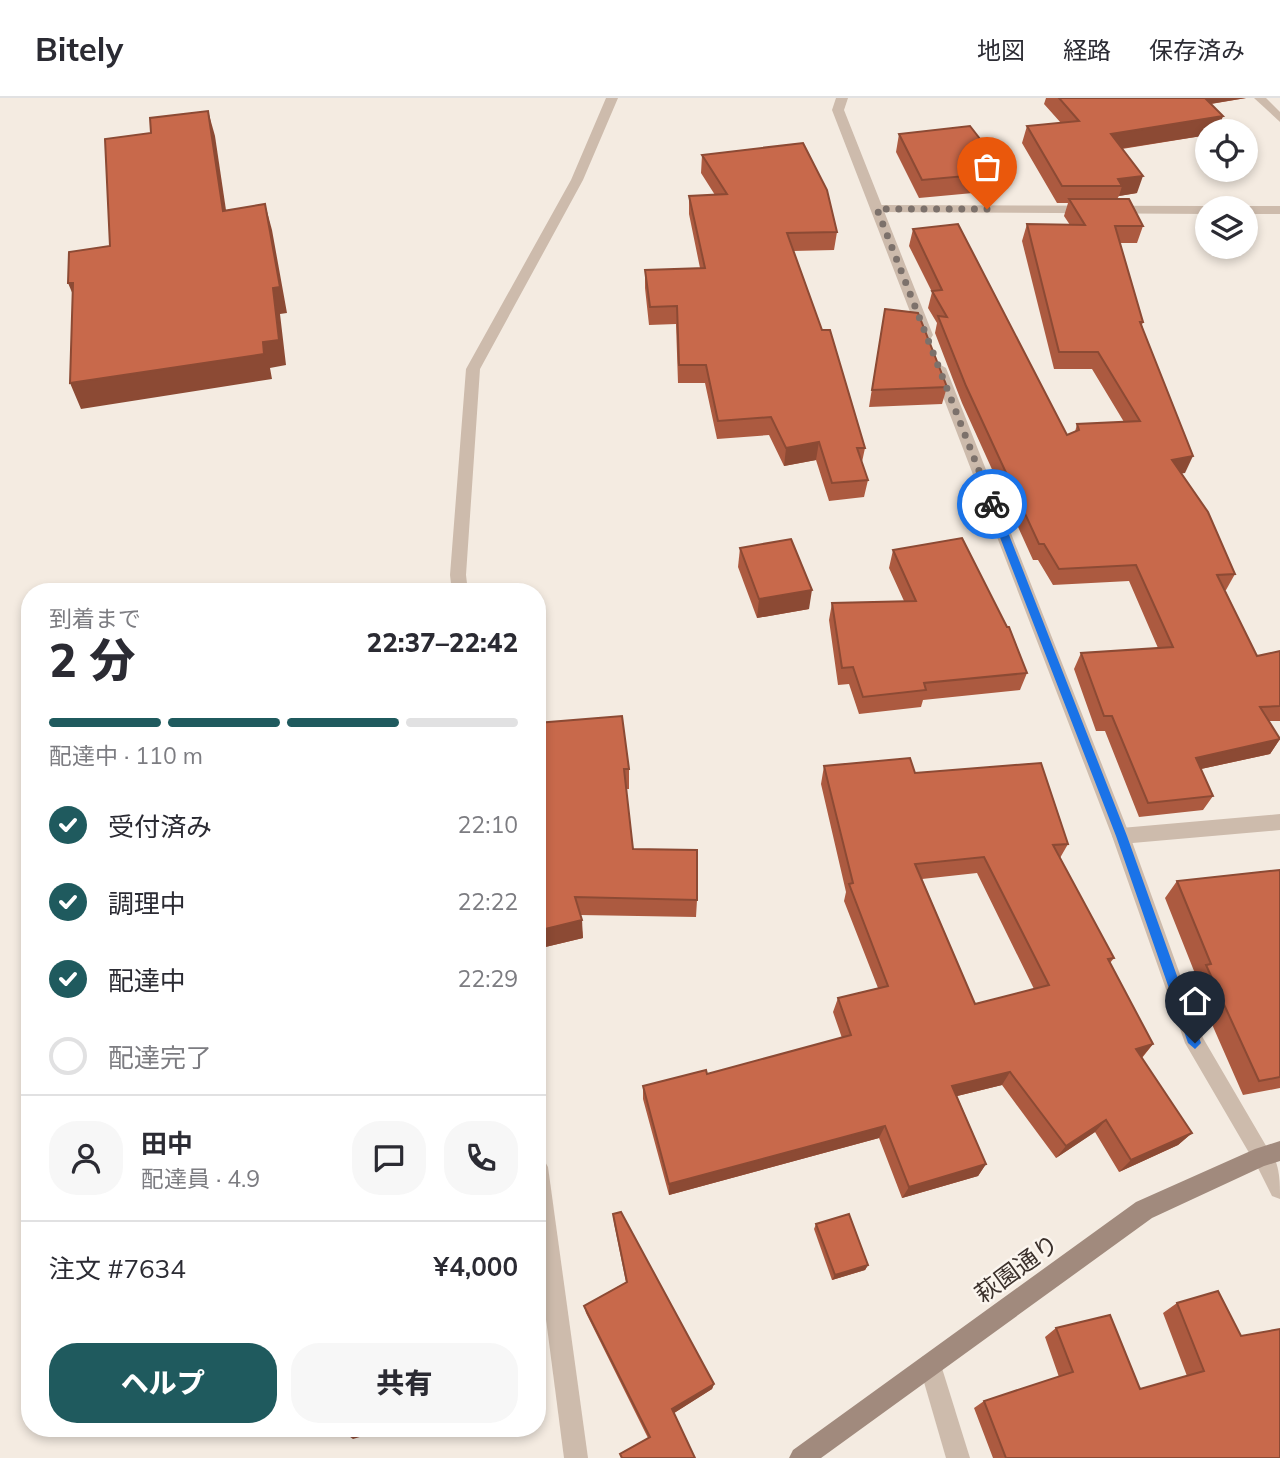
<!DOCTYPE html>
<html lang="ja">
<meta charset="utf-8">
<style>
body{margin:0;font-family:Mulish,"Noto Sans JP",sans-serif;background:#f7f7f7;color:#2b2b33;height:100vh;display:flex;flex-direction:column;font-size:26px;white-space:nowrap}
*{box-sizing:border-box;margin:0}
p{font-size:23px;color:#7c7c81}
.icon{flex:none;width:38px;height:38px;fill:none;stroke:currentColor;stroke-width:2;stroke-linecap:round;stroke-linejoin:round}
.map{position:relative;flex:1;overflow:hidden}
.sheet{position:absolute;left:21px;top:485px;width:525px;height:854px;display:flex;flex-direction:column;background:#fff;border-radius:28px;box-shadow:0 4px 10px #0003}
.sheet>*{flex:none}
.controls{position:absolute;left:1195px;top:21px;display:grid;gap:14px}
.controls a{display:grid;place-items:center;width:63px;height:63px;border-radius:50%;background:#fff;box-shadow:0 4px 10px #0003;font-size:35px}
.pin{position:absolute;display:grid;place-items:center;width:60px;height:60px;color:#fff;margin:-72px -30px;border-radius:50% 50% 50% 0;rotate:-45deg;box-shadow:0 0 7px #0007}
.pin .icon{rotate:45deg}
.courier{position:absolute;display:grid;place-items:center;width:70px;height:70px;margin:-35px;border:5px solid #1a73e8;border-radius:50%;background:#fff;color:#222;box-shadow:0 2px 9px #0007}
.head em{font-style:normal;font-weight:800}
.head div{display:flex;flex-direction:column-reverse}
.head{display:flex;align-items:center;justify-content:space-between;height:119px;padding:0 28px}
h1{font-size:46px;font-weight:800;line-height:52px}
.bar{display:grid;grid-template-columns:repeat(4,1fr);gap:10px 7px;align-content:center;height:84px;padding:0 28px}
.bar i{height:9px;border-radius:5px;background:#e1e1e2}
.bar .current{background:#1f5a5e}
.bar p{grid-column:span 4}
.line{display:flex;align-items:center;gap:18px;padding:0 28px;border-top:2px solid #e1e1e2}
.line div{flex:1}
.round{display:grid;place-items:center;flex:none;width:74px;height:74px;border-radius:28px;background:#f7f7f7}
ol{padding:0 28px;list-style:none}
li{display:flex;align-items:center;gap:21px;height:77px}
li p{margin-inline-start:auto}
li .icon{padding:7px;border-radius:50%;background:#1f5a5e;color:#fff;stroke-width:4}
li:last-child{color:#7c7c81}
li i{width:38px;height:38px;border:4px solid #e1e1e2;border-radius:50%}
.action{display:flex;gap:14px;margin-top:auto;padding:14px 28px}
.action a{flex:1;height:80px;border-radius:28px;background:#1f5a5e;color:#fff;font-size:28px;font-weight:800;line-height:80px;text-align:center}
.action a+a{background:#f7f7f7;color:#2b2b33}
header{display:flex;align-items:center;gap:42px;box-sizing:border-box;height:98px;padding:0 35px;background:#fff;border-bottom:2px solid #e1e1e2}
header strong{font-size:33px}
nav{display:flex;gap:38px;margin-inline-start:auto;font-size:24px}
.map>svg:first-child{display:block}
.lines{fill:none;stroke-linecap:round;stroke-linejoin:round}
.lane{fill:#cdbbac;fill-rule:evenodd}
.street{fill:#cdbbac;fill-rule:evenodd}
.secondary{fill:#a18a7d;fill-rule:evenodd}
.wall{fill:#ac5a40;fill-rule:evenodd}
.shaded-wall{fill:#8c4a34}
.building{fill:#c8694b;stroke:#8c4a34;stroke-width:2;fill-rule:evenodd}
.route{fill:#1a73e8}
.done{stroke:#7c716b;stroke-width:7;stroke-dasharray:0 12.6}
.labels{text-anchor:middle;stroke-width:5;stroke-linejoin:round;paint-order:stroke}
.near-street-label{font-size:24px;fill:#3b302b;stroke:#fbf5ee}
</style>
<header>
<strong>Bitely</strong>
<nav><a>地図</a><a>経路</a><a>保存済み</a></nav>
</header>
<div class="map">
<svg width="1280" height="1360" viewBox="0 0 1280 1360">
<rect width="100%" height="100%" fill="#f4ebe1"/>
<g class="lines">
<g class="lane">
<polygon points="877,107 1208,108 1213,110 1208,110 1208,116 873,114 871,111"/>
<polygon points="1246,108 1280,108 1280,116 1246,116 1246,110 1241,110"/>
<polygon points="1280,716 1280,732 1121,746 1115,743 1112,738 1115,733 1121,730"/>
<path d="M1262,1048C1280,1056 1280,1082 1280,1101L1272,1098L1252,1058L1255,1051Z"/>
<polygon points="930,1256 938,1259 941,1267 970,1360 946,1360 919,1267 922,1259"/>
</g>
<g class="street">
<polygon points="606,0 618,0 583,82 480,271 466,477 468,494 452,494 450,477 466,271 571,82"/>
<polygon points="836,0 848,0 844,12 933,237 931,240 921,240 919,237 832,12"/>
<polygon points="1254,0 1266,0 1280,14 1280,24"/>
<polygon points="939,266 946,270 1130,738 1203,940 1272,1058 1269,1065 1262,1068 1255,1065 1185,945 1112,738 932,270"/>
<polygon points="537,1059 544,1062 548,1069 588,1360 564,1360 537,1152"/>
</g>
<polygon class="secondary" points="1280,1043 1280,1063 1264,1068 1152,1120 821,1360 789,1360 793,1352 1136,1104 1255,1051"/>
</g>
<g class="wall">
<polygon points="1046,0 1246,0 1211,6 1223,18 1217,33 1208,33 1208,37 1122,51 1137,95 1119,98 1117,101 1143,128 1137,145 1120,145 1143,224 1142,227 1185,375 1182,375 1235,476 1226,492 1225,492 1257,558 1280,553 1280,623 1269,623 1280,641 1270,656 1201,671 1213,698 1203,712 1139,719 1105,633 1096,633 1074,571 1081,555 1158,550 1129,483 1053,487 1038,462 1033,462 962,305 935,235 937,225 928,210 932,194 909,148 913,131 1067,337 1075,334 1077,326 1124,324 1092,271 1054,271 1022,143 1027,126 1070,127 1064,118 1068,105 1057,105 1022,45 1027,28 1061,25 1044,6"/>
<polygon points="899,36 994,59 990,77 976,79 973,95 919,100 896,54"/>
<polygon points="702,57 837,134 834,152 793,153 865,350 862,364 868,382 864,399 829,403 816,362 784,368 769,337 717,341 705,285 678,285 676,226 649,227 645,190 645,172 700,170 689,116 689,98 715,97 701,75"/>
<polygon points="882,228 947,289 942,306 869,309"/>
<polygon points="740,450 809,511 757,520 738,469"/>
<polygon points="893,452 1027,575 1020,592 923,602 921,609 859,616 849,586 838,587 829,522 832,505 904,503 889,470"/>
<polygon points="537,625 629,671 629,691 626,691 633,751 697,802 696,819 580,817 583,840 537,851"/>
<path d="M824,668L915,675L1068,746L1060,760L1114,860L1110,865L1153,946L1142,960L1192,1035L1178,1047L1119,1074L1095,1034L1056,1060L1002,987L957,998L986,1066L978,1078L902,1100L879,1040L669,1097L643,1001V988L707,976L842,940L833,914L838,900L878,890L844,803L846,794L821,686ZM977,775L1034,891L975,906L922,781Z"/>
<polygon points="1280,772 1280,990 1243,997 1193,883 1196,878 1165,800 1177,783"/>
<polygon points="613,1116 714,1286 712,1291 674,1315 695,1360 621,1360 620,1356 648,1340 586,1215 584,1208 626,1184 614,1125"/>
<polygon points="816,1126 868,1167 865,1172 832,1182 814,1131"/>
<polygon points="1177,1205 1280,1360 993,1360 974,1310 984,1303 1059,1279 1045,1239 1056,1230 1140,1291 1187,1278 1163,1215"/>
</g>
<g class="shaded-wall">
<polygon points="1194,0 1246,0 1191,9"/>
<polygon points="208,13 215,38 230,139 223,113"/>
<polygon points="1223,18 1217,33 1208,33 1208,37 1105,53 1111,36"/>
<polygon points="994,59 990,77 976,79 977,77 969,63"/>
<polygon points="1143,78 1137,95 1119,98 1122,88 1118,81"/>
<polygon points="265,106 272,132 287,215 280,216 286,267 270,270 272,281 81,311 70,285 263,244"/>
<polygon points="68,185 73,185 79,211"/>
<polygon points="819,344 816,362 784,368 786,350"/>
<polygon points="1193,358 1185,375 1165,378 1172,362"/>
<polygon points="812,492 809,511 757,520 759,501"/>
<polygon points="1280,641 1270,656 1187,674 1196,660"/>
<polygon points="582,822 583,840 537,851 537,833"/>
<polygon points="1153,946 1141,960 1136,951"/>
<polygon points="1010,974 1002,987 945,1001 952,988"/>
<polygon points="1106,1022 1095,1034 1056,1060 1066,1048"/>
<polygon points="885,1028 879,1040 669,1097 669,1086"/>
<polygon points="1192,1035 1178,1047 1119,1074 1131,1062"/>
<polygon points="986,1066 978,1078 902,1100 909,1089"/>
<polygon points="868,1167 865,1172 832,1182 835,1177"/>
<polygon points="714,1286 712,1291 671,1317 672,1311"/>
<polygon points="366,1330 390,1330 353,1341 346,1336"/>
</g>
<g class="building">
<polygon points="1059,0 1205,0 1223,18 1111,36 1143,78 1118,81 1122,88 1062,88 1027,28 1079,23"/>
<polygon points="208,13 223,113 265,106 280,189 273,190 279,242 263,244 264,256 70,285 73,185 68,185 69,154 110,148 105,41 151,35 150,20"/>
<polygon points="970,28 994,59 969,63 977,77 922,82 899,36"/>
<polygon points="803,45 827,92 837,134 787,135 822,232 830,232 865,350 857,350 868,382 832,385 819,344 786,350 771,319 718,323 706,267 679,267 677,208 650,209 645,172 705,170 689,98 727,96 702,57"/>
<polygon points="1069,101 1129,101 1143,128 1115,128 1143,224 1140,224 1193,358 1172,362 1208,414 1235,476 1217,477 1257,558 1280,553 1280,608 1260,609 1280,641 1196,660 1213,698 1148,705 1112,618 1104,618 1081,555 1173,549 1136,467 1059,471 1044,446 1039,446 966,288 938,218 947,219 932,193 942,192 913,131 958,126 1067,337 1079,332 1077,326 1140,323 1098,254 1059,254 1027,126 1085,127"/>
<polygon points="885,211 918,215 947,289 872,292"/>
<polygon points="962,440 1007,529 1009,529 1027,575 924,585 926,592 863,599 853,569 842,570 832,505 916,503 893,452"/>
<polygon points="791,441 812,492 759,501 740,450"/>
<polygon points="622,618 629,671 624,671 633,751 697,752 697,802 575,799 582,822 537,833 537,625"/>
<path d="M910,660L915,675L1041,665L1068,746L1053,747L1114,860L1108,861L1153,946L1136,951L1192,1035L1131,1062L1106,1022L1066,1048L1010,974L952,988L986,1066L909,1089L885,1028L669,1086L643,988L706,972L707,976L851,937L838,900L888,888L849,786L853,785L824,668ZM984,759L1049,887L975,906L915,766Z"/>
<polygon points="1280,772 1280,979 1259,983 1206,867 1211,866 1177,783"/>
<polygon points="621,1114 714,1286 672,1311 695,1360 622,1360 620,1356 650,1339 584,1208 627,1184 613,1116"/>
<polygon points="849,1116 868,1167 835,1177 816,1126"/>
<polygon points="1218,1193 1241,1238 1280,1231 1280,1360 1006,1360 984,1303 1073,1274 1056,1230 1110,1217 1140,1291 1204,1273 1177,1205"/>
<polygon points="345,1330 366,1330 346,1336"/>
</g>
<polygon class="route" points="988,404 997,406 1127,738 1201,945 1195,951 1188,945 1116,738 987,406"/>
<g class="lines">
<polyline class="done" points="987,111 877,111 992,406"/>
</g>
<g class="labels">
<g class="near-street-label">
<text transform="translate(1017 1171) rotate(-36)" y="8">萩園通り</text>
</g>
</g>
</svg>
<div class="controls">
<a><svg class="icon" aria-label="locate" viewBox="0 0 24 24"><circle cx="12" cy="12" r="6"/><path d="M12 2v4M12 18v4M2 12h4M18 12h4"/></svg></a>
<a><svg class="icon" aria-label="layers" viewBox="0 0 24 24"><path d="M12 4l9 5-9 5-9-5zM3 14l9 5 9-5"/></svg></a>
</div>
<div class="pin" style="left:987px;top:111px;background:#ea580c"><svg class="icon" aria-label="bag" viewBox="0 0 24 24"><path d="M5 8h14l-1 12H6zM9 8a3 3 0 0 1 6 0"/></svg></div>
<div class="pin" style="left:1195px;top:945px;background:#1f2937"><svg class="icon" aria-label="home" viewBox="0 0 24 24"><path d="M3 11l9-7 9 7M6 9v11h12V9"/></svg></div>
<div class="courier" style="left:992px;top:406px"><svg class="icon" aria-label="bike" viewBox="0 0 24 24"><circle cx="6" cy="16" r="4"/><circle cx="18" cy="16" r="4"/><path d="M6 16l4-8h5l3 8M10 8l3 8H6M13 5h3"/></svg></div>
<section class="sheet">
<div class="head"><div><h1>2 分</h1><p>到着まで</p></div><em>22:37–22:42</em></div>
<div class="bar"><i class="current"></i><i class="current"></i><i class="current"></i><i></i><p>配達中 · 110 m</p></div>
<ol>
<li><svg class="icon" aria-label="check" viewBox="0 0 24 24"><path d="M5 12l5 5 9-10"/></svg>受付済み<p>22:10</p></li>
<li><svg class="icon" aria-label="check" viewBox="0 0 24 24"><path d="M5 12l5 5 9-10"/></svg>調理中<p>22:22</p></li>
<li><svg class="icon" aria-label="check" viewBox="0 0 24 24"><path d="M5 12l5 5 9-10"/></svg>配達中<p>22:29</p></li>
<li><i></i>配達完了</li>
</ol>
<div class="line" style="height:126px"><a class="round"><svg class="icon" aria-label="person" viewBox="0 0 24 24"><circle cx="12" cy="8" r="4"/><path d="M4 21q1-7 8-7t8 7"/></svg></a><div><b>田中</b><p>配達員 · 4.9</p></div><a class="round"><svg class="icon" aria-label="chat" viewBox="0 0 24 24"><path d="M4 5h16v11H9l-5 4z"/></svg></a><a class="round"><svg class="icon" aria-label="phone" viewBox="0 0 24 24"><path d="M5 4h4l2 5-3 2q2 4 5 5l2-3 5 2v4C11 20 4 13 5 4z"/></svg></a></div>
<div class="line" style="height:91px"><div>注文 #7634</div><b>¥4,000</b></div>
<div class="action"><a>ヘルプ</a><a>共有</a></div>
</section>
</div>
